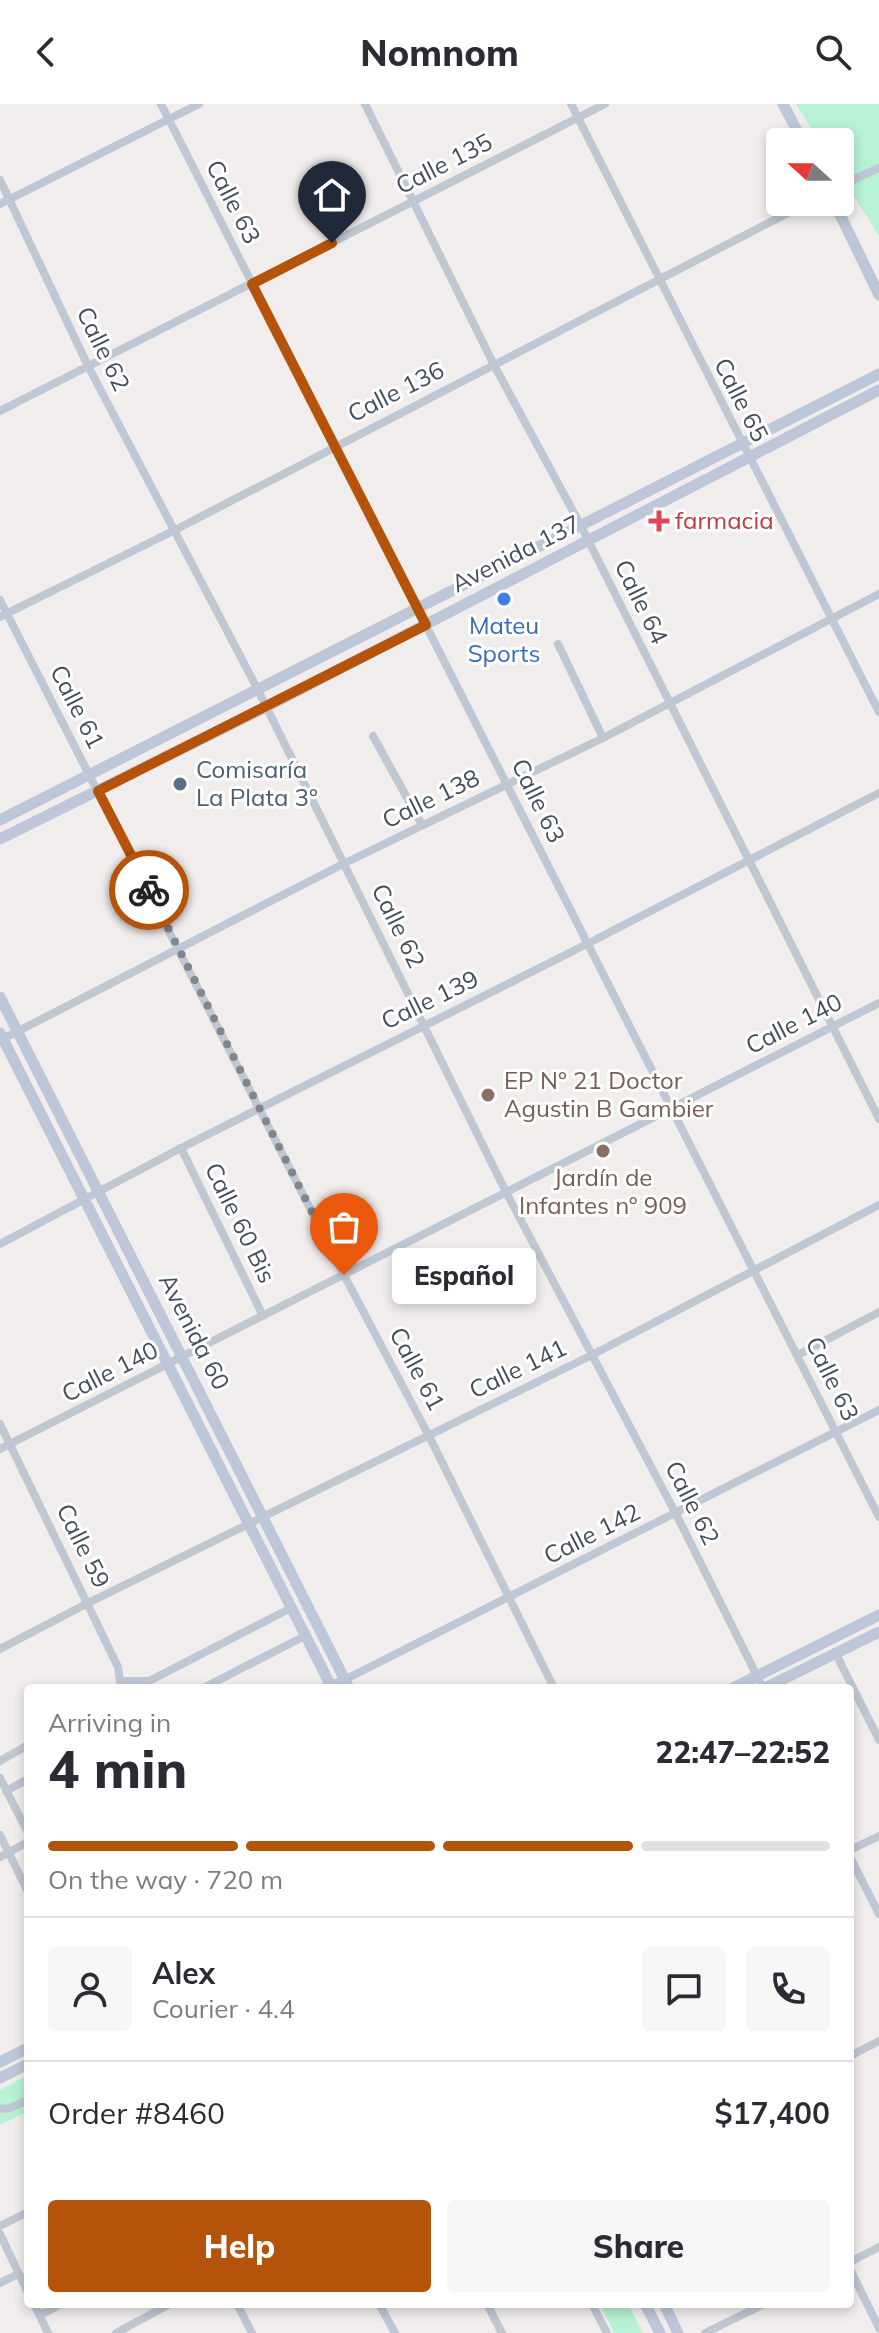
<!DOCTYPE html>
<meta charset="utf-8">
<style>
body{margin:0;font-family:Mulish,sans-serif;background:#f7f7f7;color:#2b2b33;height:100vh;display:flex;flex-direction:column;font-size:30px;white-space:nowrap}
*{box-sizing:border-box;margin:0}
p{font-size:26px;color:#7c7c81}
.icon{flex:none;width:44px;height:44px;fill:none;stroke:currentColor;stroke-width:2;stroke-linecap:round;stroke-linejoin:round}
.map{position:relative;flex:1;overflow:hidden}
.side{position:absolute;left:24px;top:1580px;width:830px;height:624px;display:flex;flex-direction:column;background:#fff;border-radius:8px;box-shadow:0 4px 12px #0003}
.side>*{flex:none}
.needle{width:52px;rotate:291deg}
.tools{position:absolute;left:766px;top:24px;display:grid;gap:16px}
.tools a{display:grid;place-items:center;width:88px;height:88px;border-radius:8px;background:#fff;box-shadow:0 4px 12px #0003;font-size:40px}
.pin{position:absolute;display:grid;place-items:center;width:68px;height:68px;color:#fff;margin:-82px -34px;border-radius:50% 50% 50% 0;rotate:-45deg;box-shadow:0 0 8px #0007}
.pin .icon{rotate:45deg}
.courier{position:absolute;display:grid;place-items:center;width:80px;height:80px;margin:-40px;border:6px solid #b45309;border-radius:50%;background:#fff;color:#222;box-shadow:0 2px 10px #0007}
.bubble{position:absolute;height:56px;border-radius:8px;background:#fff;box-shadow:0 4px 12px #0003;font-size:26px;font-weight:800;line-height:56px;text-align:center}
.summary em{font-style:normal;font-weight:800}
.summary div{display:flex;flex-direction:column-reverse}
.summary{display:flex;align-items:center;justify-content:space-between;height:136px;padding:0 24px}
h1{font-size:52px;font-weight:800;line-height:60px}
.bar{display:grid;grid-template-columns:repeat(4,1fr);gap:12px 8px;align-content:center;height:96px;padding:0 24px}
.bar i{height:10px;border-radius:6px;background:#e1e1e2}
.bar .active{background:#b45309}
.bar p{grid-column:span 4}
.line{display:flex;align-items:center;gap:20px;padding:0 24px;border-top:2px solid #e1e1e2}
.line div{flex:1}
.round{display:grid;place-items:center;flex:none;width:84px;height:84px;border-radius:8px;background:#f7f7f7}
.action{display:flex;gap:16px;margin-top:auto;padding:16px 24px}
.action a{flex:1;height:92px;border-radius:8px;background:#b45309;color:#fff;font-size:32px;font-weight:800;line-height:92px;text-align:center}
.action a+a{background:#f7f7f7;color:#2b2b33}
header{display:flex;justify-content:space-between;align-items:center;height:104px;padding:0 24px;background:#fff;font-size:36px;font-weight:800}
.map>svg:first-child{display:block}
.green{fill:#b6f2d3}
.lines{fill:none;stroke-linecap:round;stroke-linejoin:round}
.minor{stroke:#bfc7d3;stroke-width:8}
.secondary{stroke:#bdc7d8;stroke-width:11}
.done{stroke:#80868e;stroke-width:8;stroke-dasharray:0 14.4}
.route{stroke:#b45309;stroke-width:10}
.health-dot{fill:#e0444e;stroke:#fff;stroke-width:3}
.shop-dot{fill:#3f7fe0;stroke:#fff;stroke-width:3}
.service-dot{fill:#5c6f8a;stroke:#fff;stroke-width:3}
.education-dot{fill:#8d6e63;stroke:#fff;stroke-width:3}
.labels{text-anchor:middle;stroke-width:6;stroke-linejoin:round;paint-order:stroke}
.street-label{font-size:24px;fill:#444e5b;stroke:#fff}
.health-label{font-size:24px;fill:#be3a42;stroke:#fff;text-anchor:start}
.shop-label{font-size:24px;fill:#366cbe;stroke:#fff}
.service-label{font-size:24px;fill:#4e5e75;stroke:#fff;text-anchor:start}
.education-label{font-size:24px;fill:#785e54;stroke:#fff;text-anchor:start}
</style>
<header><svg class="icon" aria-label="back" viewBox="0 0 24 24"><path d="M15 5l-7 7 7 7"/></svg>Nomnom<svg class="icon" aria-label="search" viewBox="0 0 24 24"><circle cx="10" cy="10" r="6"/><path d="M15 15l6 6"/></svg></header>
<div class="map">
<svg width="879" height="2229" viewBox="0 0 879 2229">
<rect width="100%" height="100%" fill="#f0edec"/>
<g class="green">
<polygon points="796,0 879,0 879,132 840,70 840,38 820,38"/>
<polygon points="28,1971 28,2007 0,2021 0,1986"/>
<polygon points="600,2200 628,2200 643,2229 614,2229"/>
</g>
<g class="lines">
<g class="minor">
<polyline points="161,0 879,1413"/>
<polyline points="365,0 494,261 580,420 879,1015"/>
<polyline points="571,0 879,608"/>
<polyline points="0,76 88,262 257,584 506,1088 676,1410 763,1584"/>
<polyline points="840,82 879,64"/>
<polyline points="0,100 199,0"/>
<polyline points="0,307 605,0"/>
<polyline points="0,496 344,1171 429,1332 554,1584"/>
<polyline points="0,513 175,426 809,98"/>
<polyline points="558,540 603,634"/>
<polyline points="373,632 422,721"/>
<polyline points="1,936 345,759 603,634 879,490"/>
<polyline points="181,1044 263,1212"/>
<polyline points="0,1140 181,1044 587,840 879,689"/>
<polyline points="798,1251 879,1208"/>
<polyline points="0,1320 118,1563 121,1584"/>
<polyline points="0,1345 879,899"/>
<polyline points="0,1545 88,1499 592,1251 879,1101"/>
<polyline points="836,1550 879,1636"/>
<polyline points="120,1577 149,1577 291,1504"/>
<polyline points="203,1584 305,1532"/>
<polyline points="322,1584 344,1576 879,1306"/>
<polyline points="0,1657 28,1641"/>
<polyline points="0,1674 28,1729"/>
<polyline points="6,1687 28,1675"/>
<polyline points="0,1731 28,1788"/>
<polyline points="850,1746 879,1732"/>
<polyline points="0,1753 28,1738"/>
<polyline points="850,1753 879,1810"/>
<polyline points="850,1952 879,1937"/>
<polyline points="0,2005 10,2004 28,1996"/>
<polyline points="0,2122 28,2108"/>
<polyline points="0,2130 28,2189"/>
<polyline points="850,2158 879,2143"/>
<polyline points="850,2165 879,2224"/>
<polyline points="0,2179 18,2170"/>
<polyline points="34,2200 48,2229"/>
<polyline points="237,2200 252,2229"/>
<polyline points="379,2200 395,2229"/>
<polyline points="487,2200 502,2229"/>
<polyline points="592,2200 607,2229"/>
<polyline points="40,2211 61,2200"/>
<polyline points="116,2229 170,2200"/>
<polyline points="705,2229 764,2200"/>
</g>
<g class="secondary">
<polyline points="783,0 803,38"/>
<polyline points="834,98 879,191"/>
<polyline points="0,716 879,270"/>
<polyline points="0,735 266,603 879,286"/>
<polyline points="0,893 349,1584"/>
<polyline points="0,929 332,1584"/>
<polyline points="733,1584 879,1511"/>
<polyline points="765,1584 879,1528"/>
<polyline points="0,1958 28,1944"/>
<polyline points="0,1974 28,1960"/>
<polyline points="645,2200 660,2229"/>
<polyline points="664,2200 678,2229"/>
</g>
</g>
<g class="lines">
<polyline class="done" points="149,786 344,1171"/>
<polyline class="route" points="149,786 98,687 426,521 252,180 332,139"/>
</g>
<path class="health-dot" d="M655 405h8v8h8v8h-8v8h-8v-8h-8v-8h8z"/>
<circle class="shop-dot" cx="504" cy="495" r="8"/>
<circle class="service-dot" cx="180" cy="680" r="8"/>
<g class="education-dot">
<circle cx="488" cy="991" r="8"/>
<circle cx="603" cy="1047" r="8"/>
</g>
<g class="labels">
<g class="street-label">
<text transform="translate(444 60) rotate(-27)" y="8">Calle 135</text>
<text transform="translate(233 98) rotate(63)" y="8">Calle 63</text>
<text transform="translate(103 245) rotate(64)" y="8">Calle 62</text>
<text transform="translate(396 288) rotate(-27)" y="8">Calle 136</text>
<text transform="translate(741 296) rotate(63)" y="8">Calle 65</text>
<text transform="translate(516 450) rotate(-27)" y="8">Avenida 137</text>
<text transform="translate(641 498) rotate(64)" y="8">Calle 64</text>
<text transform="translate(77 603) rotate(63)" y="8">Calle 61</text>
<text transform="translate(431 695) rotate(-26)" y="8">Calle 138</text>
<text transform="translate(538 697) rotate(64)" y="8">Calle 63</text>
<text transform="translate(398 822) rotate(64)" y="8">Calle 62</text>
<text transform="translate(430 896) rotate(-26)" y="8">Calle 139</text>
<text transform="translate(794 920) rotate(-27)" y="8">Calle 140</text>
<text transform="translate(240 1119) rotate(64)" y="8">Calle 60 Bis</text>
<text transform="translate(194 1228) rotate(63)" y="8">Avenida 60</text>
<text transform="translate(417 1265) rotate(62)" y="8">Calle 61</text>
<text transform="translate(518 1265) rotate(-26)" y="8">Calle 141</text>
<text transform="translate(110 1268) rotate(-27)" y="8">Calle 140</text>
<text transform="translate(832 1275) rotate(64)" y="8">Calle 63</text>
<text transform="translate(692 1399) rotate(63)" y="8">Calle 62</text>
<text transform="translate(592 1430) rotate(-27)" y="8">Calle 142</text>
<text transform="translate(83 1442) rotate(64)" y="8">Calle 59</text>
</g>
<g class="health-label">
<text x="675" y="425">farmacia</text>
</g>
<g class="shop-label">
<text x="504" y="530">Mateu<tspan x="504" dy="28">Sports</tspan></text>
</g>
<g class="service-label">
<text x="196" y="674">Comisaría<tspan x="196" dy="28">La Plata 3°</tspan></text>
</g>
<g class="education-label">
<text x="504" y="985">EP N° 21 Doctor<tspan x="504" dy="28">Agustin B Gambier</tspan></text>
<text x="603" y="1082" text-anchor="middle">Jardín de<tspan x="603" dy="28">Infantes n° 909</tspan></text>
</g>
</g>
</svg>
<div class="tools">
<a><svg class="needle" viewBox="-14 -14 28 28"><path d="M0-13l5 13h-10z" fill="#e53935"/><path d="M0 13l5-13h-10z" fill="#7c7c81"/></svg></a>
</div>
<div class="pin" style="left:344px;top:1171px;background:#ea580c"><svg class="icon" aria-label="bag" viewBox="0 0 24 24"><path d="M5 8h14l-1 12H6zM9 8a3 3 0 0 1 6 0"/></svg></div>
<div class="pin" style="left:332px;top:139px;background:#1f2937"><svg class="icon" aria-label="home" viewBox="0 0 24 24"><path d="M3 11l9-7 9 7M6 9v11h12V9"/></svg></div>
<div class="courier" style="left:149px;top:786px"><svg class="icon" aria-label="bike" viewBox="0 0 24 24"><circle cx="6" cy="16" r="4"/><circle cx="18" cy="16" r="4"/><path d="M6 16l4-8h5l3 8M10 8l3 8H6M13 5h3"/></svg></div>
<div class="bubble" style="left:392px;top:1144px;width:144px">Español</div>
<section class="side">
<div class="summary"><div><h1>4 min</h1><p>Arriving in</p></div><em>22:47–22:52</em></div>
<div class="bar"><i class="active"></i><i class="active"></i><i class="active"></i><i></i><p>On the way · 720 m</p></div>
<div class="line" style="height:144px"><a class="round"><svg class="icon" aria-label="person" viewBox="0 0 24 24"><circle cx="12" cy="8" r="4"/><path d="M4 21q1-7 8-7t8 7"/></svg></a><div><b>Alex</b><p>Courier · 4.4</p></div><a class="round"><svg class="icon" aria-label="chat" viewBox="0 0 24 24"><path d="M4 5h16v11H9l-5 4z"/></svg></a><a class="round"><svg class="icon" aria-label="phone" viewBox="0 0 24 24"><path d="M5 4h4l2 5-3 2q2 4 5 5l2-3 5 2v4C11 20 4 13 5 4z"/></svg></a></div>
<div class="line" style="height:104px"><div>Order #8460</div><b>$17,400</b></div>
<div class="action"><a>Help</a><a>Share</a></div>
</section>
</div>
